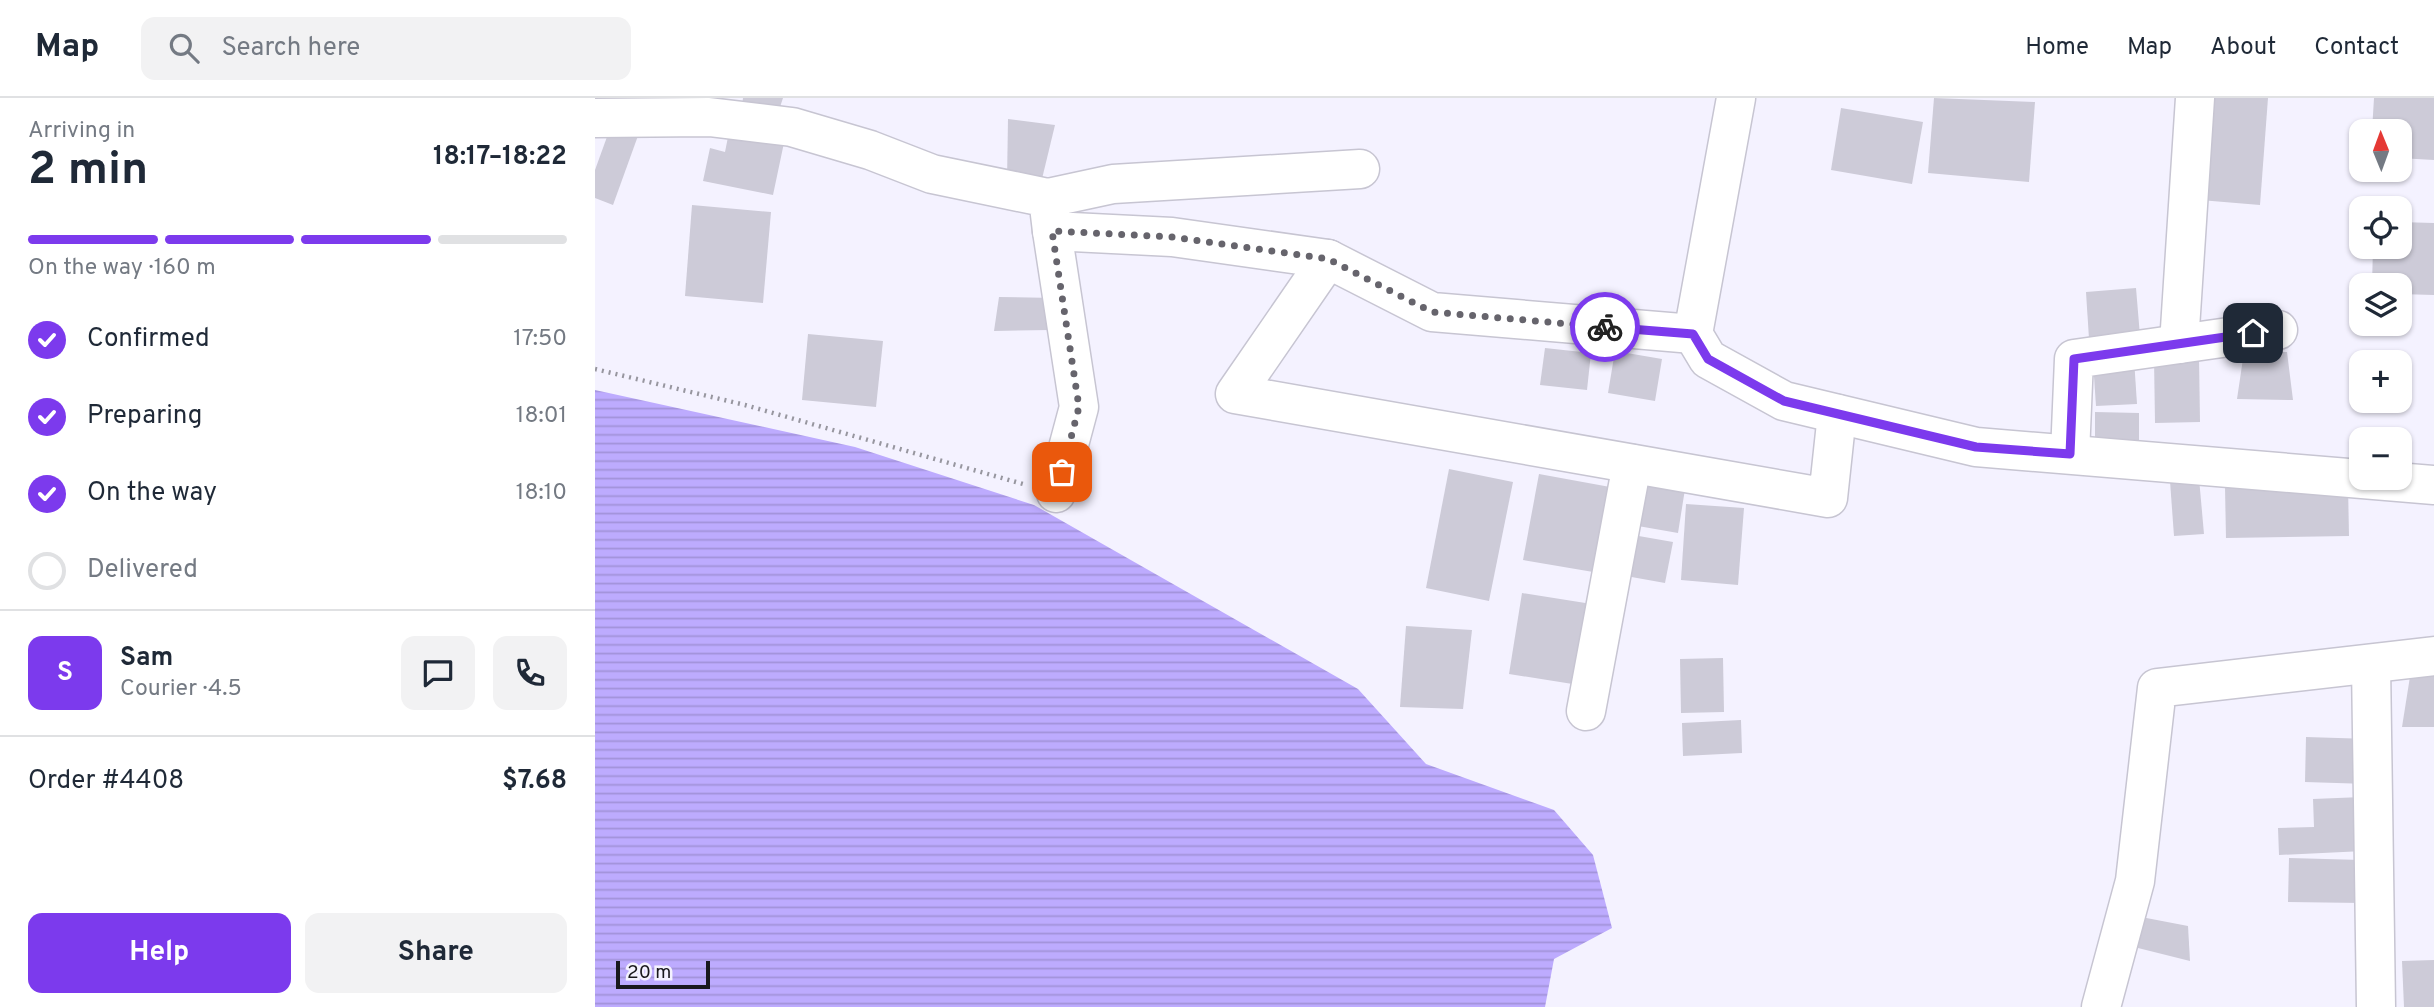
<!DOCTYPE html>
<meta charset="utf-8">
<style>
body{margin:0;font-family:Overpass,sans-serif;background:#f2f2f3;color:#1f2937;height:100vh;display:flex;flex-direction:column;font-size:26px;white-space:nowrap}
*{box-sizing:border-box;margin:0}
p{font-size:23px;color:#747a83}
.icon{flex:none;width:38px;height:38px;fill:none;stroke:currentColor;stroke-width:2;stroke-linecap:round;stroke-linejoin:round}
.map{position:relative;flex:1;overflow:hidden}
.side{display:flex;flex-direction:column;background:#fff;width:595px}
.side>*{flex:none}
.needle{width:46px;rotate:359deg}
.buttons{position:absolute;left:1754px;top:21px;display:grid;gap:14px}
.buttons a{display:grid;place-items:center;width:63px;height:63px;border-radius:14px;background:#fff;box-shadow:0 2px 5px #0004;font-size:35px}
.scale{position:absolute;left:21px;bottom:18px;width:94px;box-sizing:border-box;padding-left:7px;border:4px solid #19181d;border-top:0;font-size:19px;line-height:24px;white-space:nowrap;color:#19181d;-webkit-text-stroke:5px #f4f2ff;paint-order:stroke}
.pin{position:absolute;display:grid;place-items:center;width:60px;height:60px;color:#fff;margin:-30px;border-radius:14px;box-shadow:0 4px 10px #0006}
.courier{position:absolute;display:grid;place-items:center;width:70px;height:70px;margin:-35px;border:5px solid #7c3aed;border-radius:50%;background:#fff;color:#222;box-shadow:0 2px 9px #0007}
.headline em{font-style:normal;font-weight:700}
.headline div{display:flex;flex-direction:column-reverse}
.headline{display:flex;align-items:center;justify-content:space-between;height:119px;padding:0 28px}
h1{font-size:46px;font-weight:700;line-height:52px}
.bar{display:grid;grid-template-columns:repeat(4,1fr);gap:10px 7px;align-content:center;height:84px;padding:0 28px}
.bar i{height:9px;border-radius:5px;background:#e0e1e3}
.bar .current{background:#7c3aed}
.bar p{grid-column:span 4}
.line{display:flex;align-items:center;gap:18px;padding:0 28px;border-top:2px solid #e0e1e3}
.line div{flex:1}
.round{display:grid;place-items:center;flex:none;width:74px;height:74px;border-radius:14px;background:#f2f2f3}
ol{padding:0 28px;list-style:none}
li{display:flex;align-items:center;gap:21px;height:77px}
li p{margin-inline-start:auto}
li .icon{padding:7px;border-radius:50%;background:#7c3aed;color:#fff;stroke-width:4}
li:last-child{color:#747a83}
li i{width:38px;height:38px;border:4px solid #e0e1e3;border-radius:50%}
.cta{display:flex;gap:14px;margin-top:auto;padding:14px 28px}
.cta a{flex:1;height:80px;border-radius:14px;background:#7c3aed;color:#fff;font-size:28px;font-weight:700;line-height:80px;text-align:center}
.cta a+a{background:#f2f2f3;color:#1f2937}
header{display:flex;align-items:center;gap:42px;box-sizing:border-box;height:98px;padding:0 35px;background:#fff;border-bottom:2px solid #e0e1e3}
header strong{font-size:33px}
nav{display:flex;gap:38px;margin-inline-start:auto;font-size:24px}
.search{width:490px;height:63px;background:#f2f2f3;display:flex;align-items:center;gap:18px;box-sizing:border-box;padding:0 24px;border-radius:14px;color:#747a83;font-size:26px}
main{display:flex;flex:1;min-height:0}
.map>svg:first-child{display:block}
.water{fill:url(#water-rules)}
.building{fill:#cdcbd8}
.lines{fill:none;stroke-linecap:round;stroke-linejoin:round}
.minor-casing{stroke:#c7c5d2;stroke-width:41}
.path{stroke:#97969f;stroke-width:4.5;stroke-dasharray:2 5;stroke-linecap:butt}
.minor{stroke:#fff;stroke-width:38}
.done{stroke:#66646c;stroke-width:7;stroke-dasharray:0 12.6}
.route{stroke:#7c3aed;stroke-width:9}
</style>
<header>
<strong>Map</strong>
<div class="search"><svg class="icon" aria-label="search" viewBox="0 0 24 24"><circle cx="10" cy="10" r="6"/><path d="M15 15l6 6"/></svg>Search here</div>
<nav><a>Home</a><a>Map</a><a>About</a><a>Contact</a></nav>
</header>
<main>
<section class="side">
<div class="headline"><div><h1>2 min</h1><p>Arriving in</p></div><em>18:17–18:22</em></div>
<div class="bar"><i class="current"></i><i class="current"></i><i class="current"></i><i></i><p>On the way · 160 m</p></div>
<ol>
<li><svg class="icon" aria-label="check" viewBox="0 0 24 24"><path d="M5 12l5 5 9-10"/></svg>Confirmed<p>17:50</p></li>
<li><svg class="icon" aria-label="check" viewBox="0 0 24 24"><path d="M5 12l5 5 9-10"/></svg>Preparing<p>18:01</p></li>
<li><svg class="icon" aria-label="check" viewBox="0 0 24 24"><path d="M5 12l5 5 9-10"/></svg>On the way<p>18:10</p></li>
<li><i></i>Delivered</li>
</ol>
<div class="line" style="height:126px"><b class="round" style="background:#7c3aed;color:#fff">S</b><div><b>Sam</b><p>Courier · 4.5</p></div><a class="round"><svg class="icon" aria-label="chat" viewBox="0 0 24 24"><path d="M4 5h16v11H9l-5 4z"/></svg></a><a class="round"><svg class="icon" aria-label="phone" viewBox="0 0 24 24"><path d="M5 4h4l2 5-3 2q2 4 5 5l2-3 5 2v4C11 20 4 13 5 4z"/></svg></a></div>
<div class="line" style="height:91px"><div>Order #4408</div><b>$7.68</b></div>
<div class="cta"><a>Help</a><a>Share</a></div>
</section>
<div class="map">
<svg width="1839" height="909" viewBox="0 0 1839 909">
<defs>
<pattern id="water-rules" width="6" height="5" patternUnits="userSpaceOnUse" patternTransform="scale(1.75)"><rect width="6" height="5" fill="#bdabfe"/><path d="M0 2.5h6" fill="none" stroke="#a292d9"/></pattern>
</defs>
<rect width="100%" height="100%" fill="#f4f2ff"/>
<polygon class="water" points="0,292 260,349 439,407 763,591 831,666 959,712 998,757 1017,830 959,861 950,909 0,909"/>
<g class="building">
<polygon points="148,0 188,0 183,15 147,9"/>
<polygon points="1339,0 1440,4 1434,84 1333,75"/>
<polygon points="1612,0 1673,0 1665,107 1605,102"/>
<polygon points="1779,0 1839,0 1839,62 1804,60 1804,33 1777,33"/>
<polygon points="1246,10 1328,24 1317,86 1236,72"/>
<polygon points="413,21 460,27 446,85 412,83"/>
<polygon points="17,25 44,35 18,107 0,100 0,72"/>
<polygon points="135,29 190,40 178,97 108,83 115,50 130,54"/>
<polygon points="97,107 176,114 168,205 90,198"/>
<polygon points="1804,124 1839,125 1839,197 1804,196 1804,187 1777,187 1778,149 1804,149"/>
<polygon points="1541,190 1545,238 1494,241 1491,194"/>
<polygon points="404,199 461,200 455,232 399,233"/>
<polygon points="213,236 288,243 281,309 207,302"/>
<polygon points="950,250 996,255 992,292 945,287"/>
<polygon points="1020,253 1067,261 1060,303 1013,295"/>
<polygon points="1649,254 1692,254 1698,302 1642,301"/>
<polygon points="1604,259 1605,324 1560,325 1559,260"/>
<polygon points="1539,261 1542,306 1501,308 1498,264"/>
<polygon points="1500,314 1544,315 1544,356 1500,356"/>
<polygon points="854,371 918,384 894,503 831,490"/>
<polygon points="944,376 1026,391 1010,476 928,462"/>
<polygon points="1604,380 1609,436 1579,438 1575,383"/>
<polygon points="1050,385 1090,391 1083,435 1043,428"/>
<polygon points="1753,387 1754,438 1631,440 1630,389"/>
<polygon points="1091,406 1149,410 1143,487 1086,482"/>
<polygon points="1038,437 1078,444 1070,485 1031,478"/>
<polygon points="927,495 1003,507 990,588 914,576"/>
<polygon points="811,528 877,532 868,611 805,609"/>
<polygon points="1128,560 1129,614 1086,615 1085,561"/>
<polygon points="1817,566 1839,568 1839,629 1807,629"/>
<polygon points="1146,622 1147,655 1088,658 1087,625"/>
<polygon points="1711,639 1775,641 1773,686 1710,684"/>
<polygon points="1767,699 1769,753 1684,757 1683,730 1719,729 1718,701"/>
<polygon points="1694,760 1767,762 1767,805 1693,804"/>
<polygon points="1541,818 1593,828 1595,863 1543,850"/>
<polygon points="1839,862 1839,909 1809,909 1807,863"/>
</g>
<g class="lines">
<g class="minor-casing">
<g id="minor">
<polyline points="1141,0 1098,236 1113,261 1189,303 1381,349 1839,387"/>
<polyline points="0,20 114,19 197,29 275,52 337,76 453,100 457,133 577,139 733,161 837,214 1098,236"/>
<polyline points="453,100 518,86 765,71"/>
<polyline points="457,133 484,309 461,395"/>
<polyline points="733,161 640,296 1233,400 1242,316"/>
<polyline points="1584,246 1600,0"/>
<polyline points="1475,356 1479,261 1683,232"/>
<polyline points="1776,566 1781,909"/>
<polyline points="991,613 1037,366"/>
<polyline points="1506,909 1540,783 1562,590 1839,558"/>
</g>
</g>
<polyline class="path" points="0,271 150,307 428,386"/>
<use href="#minor" class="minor"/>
</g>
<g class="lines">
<polyline class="done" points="467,374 484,309 457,133 577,139 733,161 837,214 1010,229"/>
<polyline class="route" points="1010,229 1098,236 1113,261 1189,303 1381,349 1475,356 1479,261 1658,235"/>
</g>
</svg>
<div class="buttons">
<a><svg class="needle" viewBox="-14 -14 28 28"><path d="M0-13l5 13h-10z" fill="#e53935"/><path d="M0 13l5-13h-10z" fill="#747a83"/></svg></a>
<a><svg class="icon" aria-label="locate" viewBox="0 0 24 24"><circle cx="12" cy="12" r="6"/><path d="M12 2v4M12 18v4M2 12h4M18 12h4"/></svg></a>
<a><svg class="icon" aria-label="layers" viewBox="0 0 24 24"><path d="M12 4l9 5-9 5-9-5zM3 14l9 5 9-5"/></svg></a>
<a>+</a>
<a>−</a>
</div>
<div class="scale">20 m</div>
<div class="pin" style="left:467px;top:374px;background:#ea580c"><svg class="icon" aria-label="bag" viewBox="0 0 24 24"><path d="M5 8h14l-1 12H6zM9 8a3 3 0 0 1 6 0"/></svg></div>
<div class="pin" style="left:1658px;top:235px;background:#1f2937"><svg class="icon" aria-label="home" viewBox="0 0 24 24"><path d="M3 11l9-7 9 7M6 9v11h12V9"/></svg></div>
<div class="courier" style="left:1010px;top:229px"><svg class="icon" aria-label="bike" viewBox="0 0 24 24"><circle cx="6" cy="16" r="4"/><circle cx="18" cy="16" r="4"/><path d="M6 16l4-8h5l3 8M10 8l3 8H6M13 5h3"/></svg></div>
</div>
</main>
